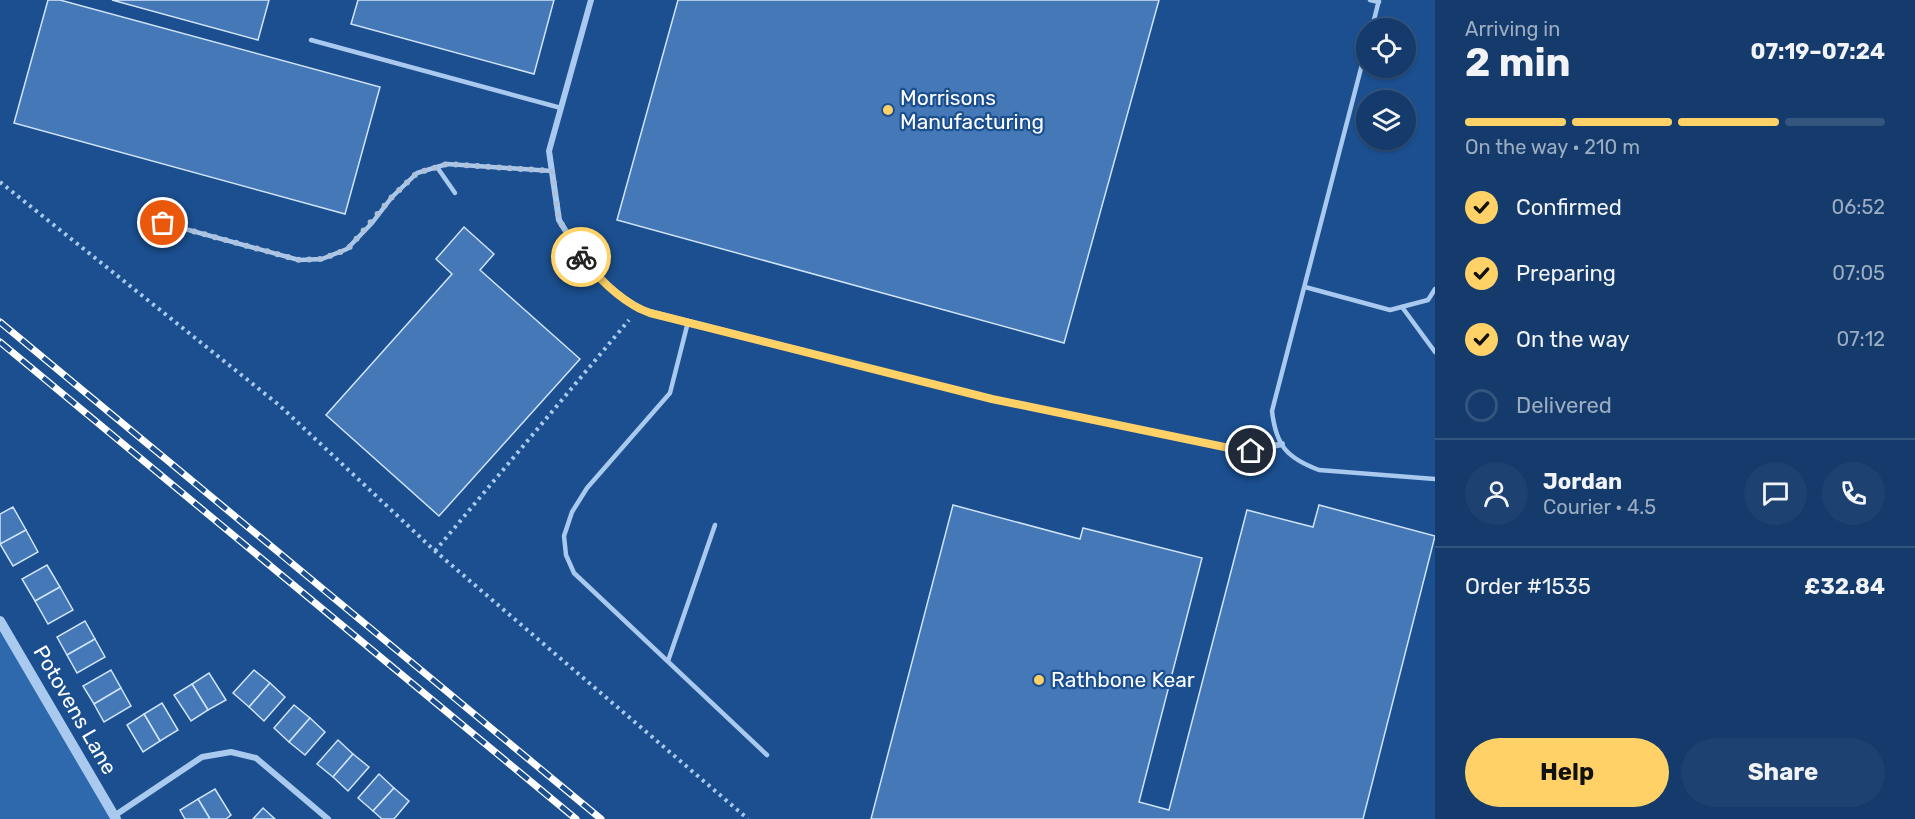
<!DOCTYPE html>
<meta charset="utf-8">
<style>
body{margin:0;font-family:Rubik,sans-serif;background:#1d4271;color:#f1f3f6;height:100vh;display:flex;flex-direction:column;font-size:22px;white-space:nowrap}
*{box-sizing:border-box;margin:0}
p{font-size:20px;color:#9dadc1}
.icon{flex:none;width:33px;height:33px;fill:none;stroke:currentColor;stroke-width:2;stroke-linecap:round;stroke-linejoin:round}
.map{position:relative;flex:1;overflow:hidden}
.details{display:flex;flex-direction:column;background:#143b6b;width:480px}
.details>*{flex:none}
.buttons{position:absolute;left:1356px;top:18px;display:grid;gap:12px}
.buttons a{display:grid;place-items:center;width:60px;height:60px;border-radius:50%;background:#143b6b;box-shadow:0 2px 4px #0004,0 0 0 2px #33557e;font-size:30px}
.pin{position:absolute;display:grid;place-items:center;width:51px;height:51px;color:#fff;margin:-26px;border:3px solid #fff;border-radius:50%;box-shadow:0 2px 6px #0007}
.courier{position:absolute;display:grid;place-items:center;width:60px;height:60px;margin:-30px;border:4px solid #ffd166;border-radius:50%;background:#fff;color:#222;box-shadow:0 2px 8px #0007}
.summary em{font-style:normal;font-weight:700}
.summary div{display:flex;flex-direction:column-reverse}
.summary{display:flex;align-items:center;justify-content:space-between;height:102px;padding:0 30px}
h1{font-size:39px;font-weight:700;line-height:45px}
.bar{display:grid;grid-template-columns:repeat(4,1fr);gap:9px 6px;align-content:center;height:72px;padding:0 30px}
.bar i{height:8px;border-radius:4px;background:#33557e}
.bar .selected{background:#ffd166}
.bar p{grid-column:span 4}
.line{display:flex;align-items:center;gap:15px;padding:0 30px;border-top:2px solid #33557e}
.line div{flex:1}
.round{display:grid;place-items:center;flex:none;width:63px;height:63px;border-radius:32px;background:#1d4271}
ol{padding:0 30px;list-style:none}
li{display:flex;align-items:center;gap:18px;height:66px}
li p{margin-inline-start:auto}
li .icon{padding:6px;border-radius:50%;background:#ffd166;color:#111;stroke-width:4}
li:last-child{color:#9dadc1}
li i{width:33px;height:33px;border:3px solid #33557e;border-radius:50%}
.primary-button{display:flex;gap:12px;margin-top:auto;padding:12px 30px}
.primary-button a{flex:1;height:69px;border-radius:36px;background:#ffd166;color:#111;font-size:24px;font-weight:700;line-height:69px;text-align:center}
.primary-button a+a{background:#1d4271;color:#f1f3f6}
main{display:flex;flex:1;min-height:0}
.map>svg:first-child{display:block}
.green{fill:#2e69ad}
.building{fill:#4478b7;stroke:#cfe3fa;stroke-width:1.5}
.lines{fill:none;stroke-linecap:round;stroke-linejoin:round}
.path{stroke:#a9c9ee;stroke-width:4;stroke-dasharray:3 4.5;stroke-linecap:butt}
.service{stroke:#a9c9ee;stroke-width:4.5}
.minor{stroke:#a9c9ee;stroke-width:6}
.tertiary{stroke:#a9c9ee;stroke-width:10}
.rail-casing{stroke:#fff;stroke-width:7}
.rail{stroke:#1b4f8f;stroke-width:4.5;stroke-dasharray:14;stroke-linecap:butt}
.done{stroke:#afc1d8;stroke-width:6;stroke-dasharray:0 10.8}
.route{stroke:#ffd166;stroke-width:8}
.poi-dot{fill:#ffd166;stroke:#1b4f8f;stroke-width:2}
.labels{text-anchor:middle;stroke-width:4.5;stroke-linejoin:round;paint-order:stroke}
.poi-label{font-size:21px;fill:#fff;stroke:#1b4f8f;text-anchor:start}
.street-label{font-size:21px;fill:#fff;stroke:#1b4f8f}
</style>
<main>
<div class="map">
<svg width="1435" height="819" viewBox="0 0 1435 819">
<rect width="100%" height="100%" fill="#1b4f8f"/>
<polygon class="green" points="0,621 116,819 0,819"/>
<g class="building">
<polygon points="48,0 60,0 380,87 345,214 14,123"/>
<polygon points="112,0 269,0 258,40"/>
<polygon points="358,0 554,0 534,74 351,24"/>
<polygon points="678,0 1159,0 1064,343 617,220"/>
<polygon points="464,227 494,254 480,270 580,359 439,516 326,415 452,274 436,259"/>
<polygon points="953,505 1080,539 1083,528 1202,558 1139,802 1169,810 1247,510 1313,527 1319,505 1435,536 1363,819 871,819"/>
<polygon points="13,507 26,530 0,544 0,514"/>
<polygon points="26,530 38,552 13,566 0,544"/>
<polygon points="47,565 60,587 35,601 22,579"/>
<polygon points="60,587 73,610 48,624 35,601"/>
<polygon points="85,621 95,639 67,655 57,637"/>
<polygon points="95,639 105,657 77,673 67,655"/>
<polygon points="111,670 121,688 94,704 83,686"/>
<polygon points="254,670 270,683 249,707 233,693"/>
<polygon points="209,673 226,700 208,710 192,684"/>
<polygon points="270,683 285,697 264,721 249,707"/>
<polygon points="192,684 208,710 191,721 174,695"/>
<polygon points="121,688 131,706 104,722 94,704"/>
<polygon points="162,703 178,730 160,741 144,714"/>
<polygon points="294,705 310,718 289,742 274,728"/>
<polygon points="144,714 160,741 143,752 127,725"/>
<polygon points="310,718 325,732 305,755 289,742"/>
<polygon points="338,740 353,754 333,777 317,764"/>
<polygon points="353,754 369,767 348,791 333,777"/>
<polygon points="379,774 394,788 373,811 358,798"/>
<polygon points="394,788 409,801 394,819 382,819 373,811"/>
<polygon points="215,789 231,815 226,819 210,819 198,799"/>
<polygon points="198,799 210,819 185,819 180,810"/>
<polygon points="263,808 275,819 253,819"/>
</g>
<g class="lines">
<g class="path">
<polyline points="0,182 279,405 435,551 748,819"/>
<polyline points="435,551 629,320"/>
</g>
<g class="service">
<polyline points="1370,0 1379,2"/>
<polyline points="1372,28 1379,0"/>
<polyline points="311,40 561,108"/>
<path d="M1366,49L1272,411C1276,446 1287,458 1319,470L1435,479"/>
<polyline points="437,167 455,193"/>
<polyline points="163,223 299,260 322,259 347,249 372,223 392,197 417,173 447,164 552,171"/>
<polyline points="1305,287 1390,310 1428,300 1435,289"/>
<polyline points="1402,307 1435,352"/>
<polyline points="688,322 670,393 587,488 572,512 564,536 566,555 574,573 767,755"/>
<polyline points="668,661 715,525"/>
</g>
<g class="minor">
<polyline points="591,0 549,151 559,220 583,259 611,288 638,309 992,399 1234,449 1251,451 1282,444"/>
<polyline points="114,816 202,757 231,752 256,758 328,819"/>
</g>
<polyline class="tertiary" points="0,621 116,819"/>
<g class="rail-casing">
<g id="rail">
<polyline points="0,322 601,819"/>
<polyline points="0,342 576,819"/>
</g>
</g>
<use href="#rail" class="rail"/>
</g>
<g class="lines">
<polyline class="done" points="163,223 299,260 322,259 348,249 392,197 417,173 447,164 552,171 559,220 581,257"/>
<path class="route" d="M581,257C599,279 624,304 650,313L992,399L1234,449L1251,451"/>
</g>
<g class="poi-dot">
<circle cx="888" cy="110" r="6"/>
<circle cx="1039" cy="680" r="6"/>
</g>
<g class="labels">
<g class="poi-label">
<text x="900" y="105">Morrisons<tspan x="900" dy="24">Manufacturing</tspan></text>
<text x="1051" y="687">Rathbone Kear</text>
</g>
<g class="street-label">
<text transform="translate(75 710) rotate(60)" y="7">Potovens Lane</text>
</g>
</g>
</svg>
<div class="buttons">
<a><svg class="icon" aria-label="locate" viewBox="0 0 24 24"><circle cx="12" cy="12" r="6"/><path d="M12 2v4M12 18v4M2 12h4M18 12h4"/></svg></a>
<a><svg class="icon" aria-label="layers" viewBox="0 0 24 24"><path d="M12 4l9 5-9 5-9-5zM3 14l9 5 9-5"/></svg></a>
</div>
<div class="pin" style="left:163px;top:223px;background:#ea580c"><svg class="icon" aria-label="bag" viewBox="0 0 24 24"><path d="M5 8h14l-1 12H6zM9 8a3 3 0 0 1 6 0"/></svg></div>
<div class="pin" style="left:1251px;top:451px;background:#1f2937"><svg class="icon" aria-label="home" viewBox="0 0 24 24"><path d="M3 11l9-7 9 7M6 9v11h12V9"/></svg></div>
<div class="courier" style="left:581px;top:257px"><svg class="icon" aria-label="bike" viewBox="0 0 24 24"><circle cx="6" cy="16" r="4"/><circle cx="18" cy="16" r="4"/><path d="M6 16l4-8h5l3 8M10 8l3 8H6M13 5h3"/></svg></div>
</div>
<section class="details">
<div class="summary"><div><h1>2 min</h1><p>Arriving in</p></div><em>07:19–07:24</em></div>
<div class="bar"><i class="selected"></i><i class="selected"></i><i class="selected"></i><i></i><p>On the way · 210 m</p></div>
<ol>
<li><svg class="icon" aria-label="check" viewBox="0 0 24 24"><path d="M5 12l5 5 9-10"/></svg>Confirmed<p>06:52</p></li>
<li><svg class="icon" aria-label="check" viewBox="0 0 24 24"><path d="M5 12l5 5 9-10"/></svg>Preparing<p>07:05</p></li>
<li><svg class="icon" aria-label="check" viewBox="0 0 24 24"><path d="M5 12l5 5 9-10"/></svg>On the way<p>07:12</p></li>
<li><i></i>Delivered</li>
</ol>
<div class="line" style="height:108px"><a class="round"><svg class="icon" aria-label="person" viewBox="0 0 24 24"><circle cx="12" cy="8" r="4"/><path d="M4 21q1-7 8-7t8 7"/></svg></a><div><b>Jordan</b><p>Courier · 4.5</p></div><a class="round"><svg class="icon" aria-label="chat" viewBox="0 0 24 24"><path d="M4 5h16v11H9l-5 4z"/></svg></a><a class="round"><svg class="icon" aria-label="phone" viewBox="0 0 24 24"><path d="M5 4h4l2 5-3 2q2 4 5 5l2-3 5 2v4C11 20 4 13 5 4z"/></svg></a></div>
<div class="line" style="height:78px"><div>Order #1535</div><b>£32.84</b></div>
<div class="primary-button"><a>Help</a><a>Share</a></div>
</section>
</main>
